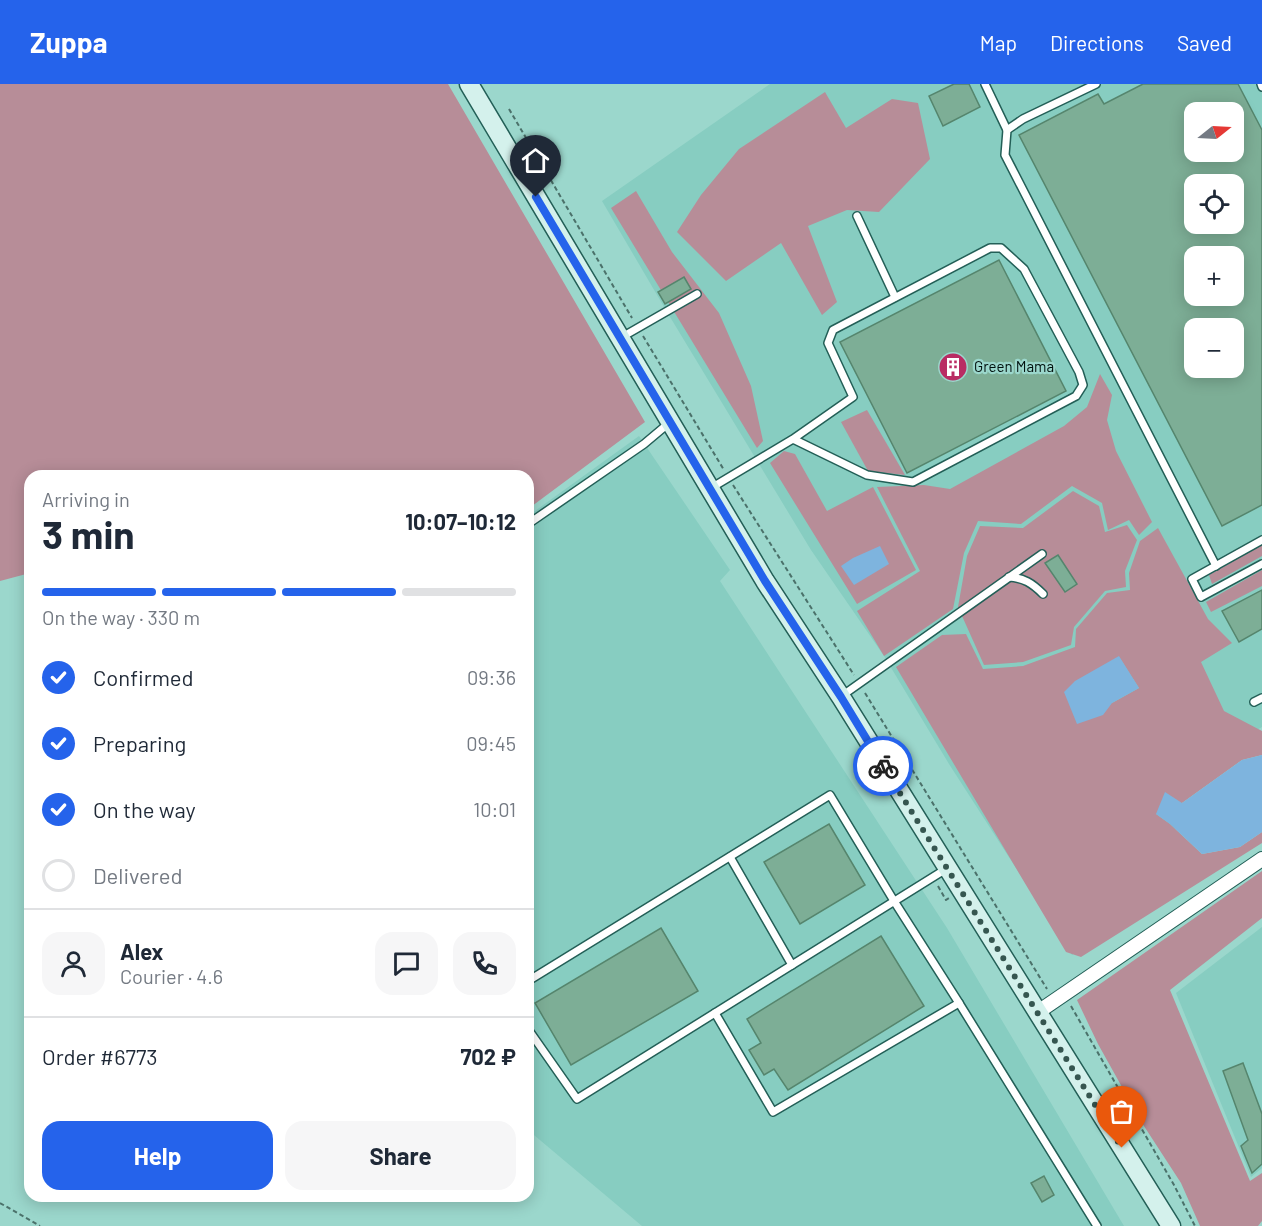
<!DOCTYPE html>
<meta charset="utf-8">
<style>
body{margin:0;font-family:Barlow,sans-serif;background:#f6f6f7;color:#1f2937;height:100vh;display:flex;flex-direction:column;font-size:22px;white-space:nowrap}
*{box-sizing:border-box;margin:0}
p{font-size:20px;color:#747a83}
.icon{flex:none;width:33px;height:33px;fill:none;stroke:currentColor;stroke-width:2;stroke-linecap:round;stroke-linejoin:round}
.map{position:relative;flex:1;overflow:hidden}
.details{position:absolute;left:24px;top:386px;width:510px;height:732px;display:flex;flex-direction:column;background:#fff;border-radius:18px;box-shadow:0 3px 15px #0003}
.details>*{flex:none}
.needle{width:39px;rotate:72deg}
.controls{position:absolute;left:1184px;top:18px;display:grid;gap:12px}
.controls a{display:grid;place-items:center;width:60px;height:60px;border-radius:12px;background:#fff;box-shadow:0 3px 15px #0003;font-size:30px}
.pin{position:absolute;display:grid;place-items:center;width:51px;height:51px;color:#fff;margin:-62px -26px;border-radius:50% 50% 50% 0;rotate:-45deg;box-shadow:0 0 6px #0007}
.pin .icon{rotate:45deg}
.courier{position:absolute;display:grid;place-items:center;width:60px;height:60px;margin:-30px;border:4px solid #2563eb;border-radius:50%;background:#fff;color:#222;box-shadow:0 2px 8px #0007}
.summary em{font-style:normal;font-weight:700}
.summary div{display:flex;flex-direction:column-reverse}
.summary{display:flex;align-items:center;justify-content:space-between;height:102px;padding:0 18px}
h1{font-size:39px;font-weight:700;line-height:45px}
.bar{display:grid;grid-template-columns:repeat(4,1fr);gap:9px 6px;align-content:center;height:72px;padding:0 18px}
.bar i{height:8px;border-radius:4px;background:#e0e1e3}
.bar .current{background:#2563eb}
.bar p{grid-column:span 4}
.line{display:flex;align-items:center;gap:15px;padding:0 18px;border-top:2px solid #e0e1e3}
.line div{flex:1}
.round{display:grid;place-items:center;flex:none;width:63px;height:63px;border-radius:18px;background:#f6f6f7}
ol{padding:0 18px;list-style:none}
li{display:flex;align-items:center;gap:18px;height:66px}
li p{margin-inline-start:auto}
li .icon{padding:6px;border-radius:50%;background:#2563eb;color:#fff;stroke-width:4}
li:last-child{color:#747a83}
li i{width:33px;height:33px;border:3px solid #e0e1e3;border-radius:50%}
.button{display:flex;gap:12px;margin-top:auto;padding:12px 18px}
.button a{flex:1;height:69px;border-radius:18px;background:#2563eb;color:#fff;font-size:24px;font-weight:700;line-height:69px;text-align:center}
.button a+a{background:#f6f6f7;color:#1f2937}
header{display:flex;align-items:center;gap:36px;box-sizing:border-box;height:84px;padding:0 30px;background:#2563eb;color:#fff}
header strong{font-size:28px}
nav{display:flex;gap:33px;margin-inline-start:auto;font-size:21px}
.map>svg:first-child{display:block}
.built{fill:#87cdc1;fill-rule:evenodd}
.green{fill:#b78d98;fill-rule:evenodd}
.water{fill:#7eb4de}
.building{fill:#7dae96;stroke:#55856d;stroke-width:1.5;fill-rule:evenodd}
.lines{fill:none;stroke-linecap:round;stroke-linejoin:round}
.lane-casing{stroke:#235f57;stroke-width:10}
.street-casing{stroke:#235f57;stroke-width:16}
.secondary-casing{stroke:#235f57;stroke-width:21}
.path{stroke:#4b716a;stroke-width:2;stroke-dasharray:4.5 3;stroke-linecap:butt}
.lane{stroke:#fff;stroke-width:7}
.street{stroke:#fff;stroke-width:14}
.secondary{stroke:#d4f1ec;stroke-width:18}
.done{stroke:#365650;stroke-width:6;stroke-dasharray:0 10.8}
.route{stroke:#2563eb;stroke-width:8}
.labels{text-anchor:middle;stroke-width:4.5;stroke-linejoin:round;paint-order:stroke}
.poi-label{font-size:15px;fill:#00100d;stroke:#9bd7cc;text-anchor:start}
</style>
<header>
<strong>Zuppa</strong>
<nav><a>Map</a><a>Directions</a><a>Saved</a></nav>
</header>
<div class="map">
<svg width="1262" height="1142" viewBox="0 0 1262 1142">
<rect width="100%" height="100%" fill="#9bd7cc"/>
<g class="built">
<path d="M770,0H1262V643L1167,697L1184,798L1072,871L949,680L884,572L811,466L667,228L602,117ZM1194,28H1233V68H1194ZM1194,100H1233V140H1194ZM1194,172H1233V212H1194ZM1194,244H1233V284H1194Z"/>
<polygon points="639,352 730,486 720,497 947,844 1124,1142 642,1142 528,1046 528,432"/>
<polygon points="1262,843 1262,1084 1251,1093 1176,909"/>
</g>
<g class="green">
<polygon points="0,0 448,0 645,338 528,425 528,392 30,392 30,489 0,497"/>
<polygon points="825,8 846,44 892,15 918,19 930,75 879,128 847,126 808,142 837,218 822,231 781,159 726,197 677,148 701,111 739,65"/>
<polygon points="636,107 672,168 719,229 751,302 763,357 757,364 611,124"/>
<polygon points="1100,290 1112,311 1107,336 1116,367 1152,438 1139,451 1129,436 1108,446 1102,419 1072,402 1021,440 978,437 964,469 953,525 884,572 857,527 920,487 877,403 924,401 950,405 1064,342 1087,323"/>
<polygon points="867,326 905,391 868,387 841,338"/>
<polygon points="784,367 795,370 827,427 873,403 916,486 857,520 770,379"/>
<polygon points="1073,407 1099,422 1105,448 1127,441 1137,456 1125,487 1126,503 1105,507 1074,543 1071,561 1023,578 984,581 958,523 967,472 980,442 1023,444"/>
<path d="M1158,444L1208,535L1232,559L1201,578L1224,627L1262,647V671L1242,676L1182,719L1156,730L1170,740L1202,770L1240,763L1262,748V759L1081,873L1066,868L896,583L942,551L966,550L983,585L1023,582L1075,563L1076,545L1107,509L1130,506L1129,489L1140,457ZM1119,573L1139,604L1112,619Z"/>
<polygon points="1262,461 1262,472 1212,500 1209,491"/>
<polygon points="1262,486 1262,502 1211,528 1206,518"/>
<polygon points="1262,787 1262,834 1170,906 1250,1097 1262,1089 1262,1137 1258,1142 1200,1142 1181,1099 1142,1039 1098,960 1077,916"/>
</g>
<g class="water">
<polygon points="880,462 889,480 854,501 841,482 853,474"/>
<polygon points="1119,572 1139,604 1112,619 1103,631 1077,640 1064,608 1075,597"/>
<polygon points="1262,671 1262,748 1240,763 1202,770 1170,740 1156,730 1165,708 1182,719 1242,676"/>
</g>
<g class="building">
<polygon points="954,0 969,0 980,23 943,42 929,12"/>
<path d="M1143,0H1238L1262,46V421L1222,442L1019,51L1098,10L1104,20ZM1194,28H1233V68H1194ZM1194,100H1233V140H1194ZM1194,172H1233V212H1194ZM1194,244H1233V284H1194Z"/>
<polygon points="999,176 1066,307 907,389 840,258"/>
<polygon points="684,193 691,205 665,220 658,208"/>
<polygon points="1058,471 1077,500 1065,508 1045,479"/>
<polygon points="1262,506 1262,545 1239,558 1222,527"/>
<polygon points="829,740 865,801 800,840 764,778"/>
<polygon points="661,844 698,907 571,981 535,919"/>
<polygon points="881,852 924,922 788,1006 774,985 764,991 749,966 761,959 747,935"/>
<polygon points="1243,979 1262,1030 1262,1080 1252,1089 1241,1062 1248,1056 1223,987"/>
<polygon points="1044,1092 1054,1111 1042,1118 1031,1099"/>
</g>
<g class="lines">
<g class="lane-casing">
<g id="lane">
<polyline points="985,0 1007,46"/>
<polyline points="1096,0 1023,35 1007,46 1005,71 1216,482"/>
<polyline points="1261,0 1262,3"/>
<polyline points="857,132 895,213"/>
<polyline points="622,253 697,210"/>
<polyline points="711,404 793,355 867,391 913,398 1076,312 1083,301 1079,288 1024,185 1001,164 990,164 833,246 828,259 853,313 793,355"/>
<polyline points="528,440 644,360 669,339"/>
<polyline points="1262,456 1192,495 1201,513 1262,480"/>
<path d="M1009,493C1024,494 1032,499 1043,510"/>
<polyline points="843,611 1042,470"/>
<polyline points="1254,618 1262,614"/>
<polyline points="730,773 792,881"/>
<polyline points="528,897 830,711 894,817 959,919 773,1028 715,929"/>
<polyline points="959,919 1097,1142"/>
<polyline points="528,945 577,1015 946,785"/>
</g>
</g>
<g class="street-casing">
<polyline id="street" points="1038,928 1262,775"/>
</g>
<g class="secondary-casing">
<polyline id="secondary" points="469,0 765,497 841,613 1171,1142"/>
</g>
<g class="path">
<polyline points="509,25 632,234"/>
<polyline points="643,252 724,386"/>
<polyline points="733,401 854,591"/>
<polyline points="865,609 1047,905"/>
<polyline points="938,802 946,816 949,814"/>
<polyline points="1071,922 1174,1101 1195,1142"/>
<polyline points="0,1119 40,1142"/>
</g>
<use href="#lane" class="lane"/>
<use href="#street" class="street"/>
<use href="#secondary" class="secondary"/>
</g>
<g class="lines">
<polyline class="done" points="883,682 1122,1064"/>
<polyline class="route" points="536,113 765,497 841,613 883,682"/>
</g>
<defs>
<g id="building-disc" transform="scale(1.5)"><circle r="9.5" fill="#b92c63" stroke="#9bd7cc"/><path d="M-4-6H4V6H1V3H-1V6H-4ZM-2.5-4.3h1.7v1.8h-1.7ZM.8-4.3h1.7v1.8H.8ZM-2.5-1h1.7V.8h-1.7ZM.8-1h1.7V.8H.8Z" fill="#fff"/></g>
</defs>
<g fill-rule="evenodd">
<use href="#building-disc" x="953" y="283"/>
</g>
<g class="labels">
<g class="poi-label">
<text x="974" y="288">Green Mama</text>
</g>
</g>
</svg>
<div class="controls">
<a><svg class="needle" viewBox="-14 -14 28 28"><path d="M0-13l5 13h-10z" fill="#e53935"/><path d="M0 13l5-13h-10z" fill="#747a83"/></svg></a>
<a><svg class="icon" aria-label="locate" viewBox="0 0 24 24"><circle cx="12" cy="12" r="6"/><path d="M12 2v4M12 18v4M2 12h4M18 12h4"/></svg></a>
<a>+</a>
<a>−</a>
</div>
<div class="pin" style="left:1122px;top:1064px;background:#ea580c"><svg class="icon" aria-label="bag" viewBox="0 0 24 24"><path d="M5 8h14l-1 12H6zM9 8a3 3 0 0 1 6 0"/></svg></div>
<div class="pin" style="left:536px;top:113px;background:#1f2937"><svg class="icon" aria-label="home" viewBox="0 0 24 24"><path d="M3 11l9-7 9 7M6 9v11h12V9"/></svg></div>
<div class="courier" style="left:883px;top:682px"><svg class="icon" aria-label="bike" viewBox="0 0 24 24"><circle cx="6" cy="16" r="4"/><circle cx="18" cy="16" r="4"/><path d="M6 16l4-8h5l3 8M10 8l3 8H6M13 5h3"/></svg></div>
<section class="details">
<div class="summary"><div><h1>3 min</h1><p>Arriving in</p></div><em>10:07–10:12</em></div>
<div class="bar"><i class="current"></i><i class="current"></i><i class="current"></i><i></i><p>On the way · 330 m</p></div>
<ol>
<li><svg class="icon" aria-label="check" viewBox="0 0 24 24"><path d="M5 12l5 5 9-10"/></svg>Confirmed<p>09:36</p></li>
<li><svg class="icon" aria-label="check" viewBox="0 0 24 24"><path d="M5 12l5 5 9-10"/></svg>Preparing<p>09:45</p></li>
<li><svg class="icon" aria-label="check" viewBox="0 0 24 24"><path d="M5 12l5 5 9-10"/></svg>On the way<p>10:01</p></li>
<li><i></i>Delivered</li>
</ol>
<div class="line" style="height:108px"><a class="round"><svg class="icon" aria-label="person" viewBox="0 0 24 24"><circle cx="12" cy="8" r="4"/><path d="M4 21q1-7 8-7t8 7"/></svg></a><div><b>Alex</b><p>Courier · 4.6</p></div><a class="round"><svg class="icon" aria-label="chat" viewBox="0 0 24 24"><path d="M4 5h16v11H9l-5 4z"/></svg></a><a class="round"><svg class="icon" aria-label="phone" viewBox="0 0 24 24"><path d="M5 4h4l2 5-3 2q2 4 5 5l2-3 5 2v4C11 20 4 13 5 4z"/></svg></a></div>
<div class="line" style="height:78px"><div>Order #6773</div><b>702 ₽</b></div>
<div class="button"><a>Help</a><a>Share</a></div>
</section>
</div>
